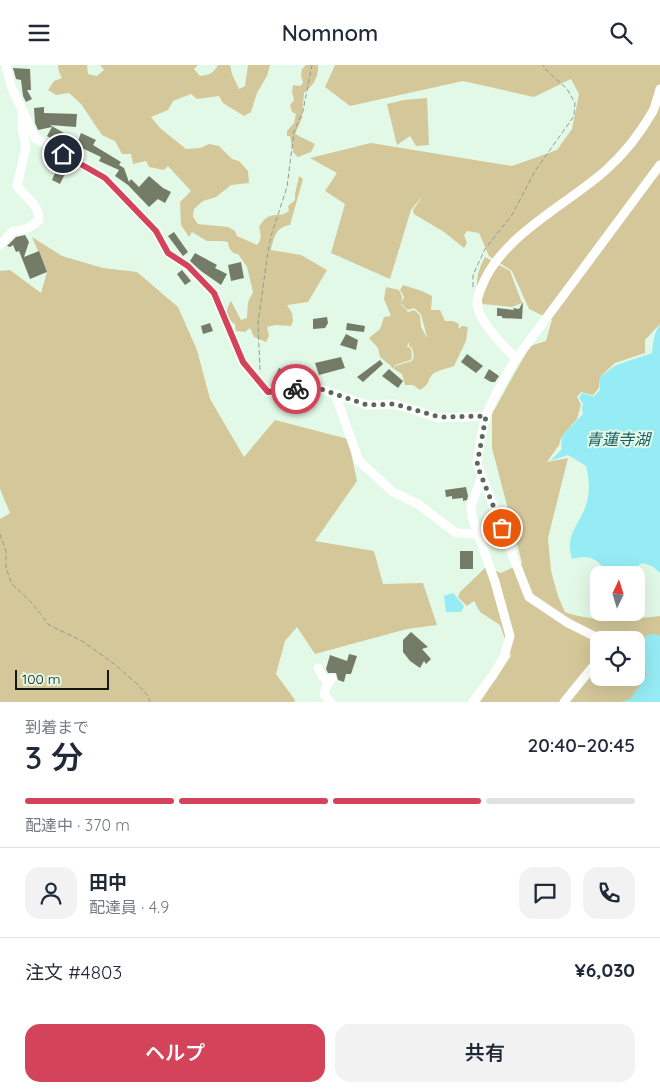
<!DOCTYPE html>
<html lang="ja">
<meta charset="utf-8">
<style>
body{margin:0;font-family:Quicksand,"Noto Sans JP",sans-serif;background:#f2f2f3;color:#1f2937;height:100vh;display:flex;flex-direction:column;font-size:19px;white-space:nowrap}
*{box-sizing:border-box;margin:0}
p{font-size:16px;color:#747a83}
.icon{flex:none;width:28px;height:28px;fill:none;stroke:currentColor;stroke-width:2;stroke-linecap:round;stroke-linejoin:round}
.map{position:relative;height:637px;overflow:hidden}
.details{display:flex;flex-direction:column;background:#fff;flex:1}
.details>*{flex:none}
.needle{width:32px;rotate:4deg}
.fabs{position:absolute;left:590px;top:501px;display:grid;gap:10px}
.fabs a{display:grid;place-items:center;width:55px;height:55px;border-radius:10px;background:#fff;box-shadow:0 5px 20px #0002;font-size:25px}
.scale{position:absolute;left:15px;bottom:12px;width:94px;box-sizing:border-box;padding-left:5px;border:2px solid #101811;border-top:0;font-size:14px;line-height:18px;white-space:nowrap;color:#101811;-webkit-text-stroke:4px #e3f9e7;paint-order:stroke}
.pin{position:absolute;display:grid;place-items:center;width:42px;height:42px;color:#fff;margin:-21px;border:2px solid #fff;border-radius:50%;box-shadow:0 1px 5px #0007}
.courier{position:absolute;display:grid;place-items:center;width:50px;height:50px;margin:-25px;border:4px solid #d34359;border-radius:50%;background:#fff;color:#222;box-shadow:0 1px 6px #0007}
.head em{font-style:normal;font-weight:600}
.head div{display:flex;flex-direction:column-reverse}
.head{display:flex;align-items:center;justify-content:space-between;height:85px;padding:0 25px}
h1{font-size:32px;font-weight:600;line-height:38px}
.bar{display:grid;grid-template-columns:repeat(4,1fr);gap:8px 5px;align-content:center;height:60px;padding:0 25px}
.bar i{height:6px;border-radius:4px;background:#e0e1e3}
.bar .current{background:#d34359}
.bar p{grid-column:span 4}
.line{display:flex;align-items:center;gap:12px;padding:0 25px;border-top:1px solid #e0e1e3}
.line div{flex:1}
.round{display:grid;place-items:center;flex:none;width:52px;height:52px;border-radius:15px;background:#f2f2f3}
.primary-button{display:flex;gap:10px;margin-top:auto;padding:10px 25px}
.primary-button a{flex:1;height:58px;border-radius:15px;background:#d34359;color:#fff;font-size:20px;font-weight:600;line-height:58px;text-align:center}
.primary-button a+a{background:#f2f2f3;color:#1f2937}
header{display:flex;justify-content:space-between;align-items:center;height:65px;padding:0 25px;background:#fff;font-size:22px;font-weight:600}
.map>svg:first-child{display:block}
.green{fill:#d4c89a;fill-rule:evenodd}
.water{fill:#96ecf4}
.building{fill:#747b66}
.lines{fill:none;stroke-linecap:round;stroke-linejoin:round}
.path{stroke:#8e9e91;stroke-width:1;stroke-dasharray:5 2.5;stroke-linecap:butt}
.minor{stroke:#fff;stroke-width:9}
.done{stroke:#5a675c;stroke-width:5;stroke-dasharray:0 9}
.route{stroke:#d34359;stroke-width:6}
.labels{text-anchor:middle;stroke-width:4;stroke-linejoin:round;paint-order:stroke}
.water-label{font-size:16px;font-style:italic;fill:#1a6167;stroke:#e3f9e7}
</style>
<header><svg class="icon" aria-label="menu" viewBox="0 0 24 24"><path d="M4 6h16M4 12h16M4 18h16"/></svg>Nomnom<svg class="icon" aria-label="search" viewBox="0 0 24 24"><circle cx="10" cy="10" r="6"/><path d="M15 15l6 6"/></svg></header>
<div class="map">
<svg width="660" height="637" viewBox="0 0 660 637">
<rect width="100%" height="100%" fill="#e3f9e7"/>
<g class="green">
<path d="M58,0H87L88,9L97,11L104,5L100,0H198L194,4L200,11C209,10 214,8 218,0H230L232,9L239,24L245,21L248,0H270L267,11L257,28L251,47L244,51L223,38L219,31L197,34L191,29L173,36L168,45L151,52L160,63L186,84L200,83L209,79L219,81L232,94L239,96L248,106L249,118L231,120L216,132L203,136L194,144L193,152L198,159L228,162L235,166L237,171L257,180C262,174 261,169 259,162C270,143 277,155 289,146L288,141L295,135V129L299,111L303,114L290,160C276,162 274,172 271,185L301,190L327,205L308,237L287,240L292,248L293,256L291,261L275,260L267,262L269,271L266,277L254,272L250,263L245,267L236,266L235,259C225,253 225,245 231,236L241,255L247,253L248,237L253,227L247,202L238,189C232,189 228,183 228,177L222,176H207L192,167L189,172L181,160L180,137L191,126L168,101L164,105L149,102L146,96L133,99L131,89H122L115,76L102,70L81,39L69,28L56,30L48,25L54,16L62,13L59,7Z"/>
<path d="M306,0H318C319,12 313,21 304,28L302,53L295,69L315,79L311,87L298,92L293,87L290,71H287V66L294,58L296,49L292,47L290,40L294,35L292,27L293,20L300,21L303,18L301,10L302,4Z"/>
<path d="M335,0H660V259L645,275V288L615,298L600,312L599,323L593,330L581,327L577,332L581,340L577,354L562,371L559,380L547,397L568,393L548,473L551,506L558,531L565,547C595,558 629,554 660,551V637H480L511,591L500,560L480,547L474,536L467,541L458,532L460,527L486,502L501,508L522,498L492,383V349L530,281L546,276L552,255L529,244L512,206L489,191L479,168L467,166L464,170L467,178L464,183L444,167L414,149L413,145L424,129L411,145L390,214L331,188L345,139L325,126L337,108L310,93L371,78L512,101L557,85L572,64L579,29L571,14L534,32L463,16L350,41L325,22ZM599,575H636V612H599Z"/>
<polygon points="427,33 429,80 416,81 410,71 397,80 387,39 404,35"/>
<polygon points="32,172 62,191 103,203 137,207 178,242 197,285 210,334 244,392 275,355 348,374 357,416 315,476 374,486 383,519 423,518 437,560 407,564 315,589 297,562 285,576 276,609 295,635 294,637 0,637 0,454 10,448 0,424 0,206 10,205 41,228 47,207"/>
<path d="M485,192L510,206L522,238L512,242L483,239C474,221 476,209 485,192Z"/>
<path d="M403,220L422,226L432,231L431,245H440L445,256H453L459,259L458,264L462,261L468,262L466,276L454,301C449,303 434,306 432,310C426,317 431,318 420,325L413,320H405L402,309L394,304L395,301L412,296L414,291L412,283L409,281V277L407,281L411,284L412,291L411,295L395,300L393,304L390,300L380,292L378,283L369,273L380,264L384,252L391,251L384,234L386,222L399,225L402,232L401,239L408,247L414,245L420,250L421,262L427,273C427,269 422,255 421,249L414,243L407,245L401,238L404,232L400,225Z"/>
</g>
<g class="water">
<path d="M660,259V508L652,501L642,498L636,502L630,510H602L603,502C594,491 585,491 572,494C565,470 577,463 585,443C590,430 590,415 586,401L568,390L550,396L561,385L562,371L583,349L582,343L583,339L579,333L582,328L594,331L600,325V312L616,300L652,288C653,278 654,267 660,259Z"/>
<polygon points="453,528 464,541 461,547 446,547 444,531"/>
<polygon points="655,569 660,571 660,637 621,637 630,634 647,610 643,599 637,594 636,583 641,581 647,570"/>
</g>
<g class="building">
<polygon points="13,3 30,4 31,25 27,25 32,34 26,37 23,31 21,15 16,14"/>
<polygon points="44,42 44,48 77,49 76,62 50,60 78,76 81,68 96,75 93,80 121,97 119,100 124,103 129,117 131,114 139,122 149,111 163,123 171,127 165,138 158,134 149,142 128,120 115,111 119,105 99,96 101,92 82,83 79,90 73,87 75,83 58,73 52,74 47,71 52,62 38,65 35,58 34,43"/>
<polygon points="60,97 69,101 60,119 52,115"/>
<polygon points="174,167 188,187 183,191 168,171"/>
<polygon points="25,170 29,177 24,192 39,186 47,207 30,214 19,186 16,187 13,180 10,182 7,181 16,172"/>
<polygon points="195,188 217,200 215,203 227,209 221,220 201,206 190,196"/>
<polygon points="241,197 244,213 231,216 228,200"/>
<polygon points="182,205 191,216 185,220 177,209"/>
<polygon points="523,237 522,254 502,253 502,251 497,251 497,243 514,245 513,243 519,244"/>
<polygon points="327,252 328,258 325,263 313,264 313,254"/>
<polygon points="210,258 213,266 203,269 201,261"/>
<polygon points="347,258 365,261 364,267 346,265"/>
<polygon points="346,269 358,275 356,285 340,280"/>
<polygon points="467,289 483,301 476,308 461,297"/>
<polygon points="341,292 345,303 319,310 315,298"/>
<polygon points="380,295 383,299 363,317 357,312"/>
<polygon points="279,303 291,309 286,319 274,313"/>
<polygon points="389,304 403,316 398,323 382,311"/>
<polygon points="489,304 499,311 495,317 491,317 484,313"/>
<polygon points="466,422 468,431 467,435 463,436 463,433 452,434 452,431 446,432 445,425"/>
<rect x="460" y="486" width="13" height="18"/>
<polygon points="411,567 428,582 422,584 431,594 426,599 424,596 420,603 410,596 403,587 403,575"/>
<polygon points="349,589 357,591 351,609 346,609 344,617 338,615 336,608 328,608 326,604 330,590 347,596"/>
</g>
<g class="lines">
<g class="path">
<polyline points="473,222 473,210 485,184 512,150 535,106 574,51 575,38 567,24 545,4 543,0"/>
<polyline points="260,305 258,259 267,193 271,171 287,122 294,67 303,46 312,0"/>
<polyline points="0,469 6,486 6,503 12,519 32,538 49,560 82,576 113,598 137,619 148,631 150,637"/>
</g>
<g class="minor">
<polyline points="6,0 11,21 35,73 105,113 156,166 168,188 187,201 214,228 243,297 268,327 315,322 367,340 395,339 439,353 486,351"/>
<path d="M0,180L13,166C24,165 31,163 39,155C39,139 26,133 17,121L26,81L22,64V48"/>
<path d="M516,294C505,282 478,256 477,239C477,232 480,226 482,221C501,171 568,139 606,105C624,89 641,67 653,46C656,39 658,31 660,24"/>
<polyline points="335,329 359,396 393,427 418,439 456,468 477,469"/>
<path d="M599,579L594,571L568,558L529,532L477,399C479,383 481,365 487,349C494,330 505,312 516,294L660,100"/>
<polyline points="318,603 323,612 329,617"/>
<polyline points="331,637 324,630 327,619 332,613"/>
<polyline points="473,637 493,610 504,592 510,571 495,517 472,452 471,441 482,411"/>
<polyline points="564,637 599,594"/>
</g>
</g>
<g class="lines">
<polyline class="done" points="296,324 315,322 367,340 395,339 439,352 486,351 477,400 502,463"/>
<polyline class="route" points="63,89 105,113 156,166 168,188 188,201 214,228 243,297 268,327 296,324"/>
</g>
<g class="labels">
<g class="water-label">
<text x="618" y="380">青蓮寺湖</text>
</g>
</g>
</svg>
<div class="fabs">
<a><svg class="needle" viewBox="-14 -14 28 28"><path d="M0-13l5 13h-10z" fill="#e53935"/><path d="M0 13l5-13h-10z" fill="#747a83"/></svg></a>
<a><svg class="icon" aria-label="locate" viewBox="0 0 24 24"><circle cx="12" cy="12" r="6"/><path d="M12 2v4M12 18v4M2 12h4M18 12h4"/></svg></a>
</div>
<div class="scale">100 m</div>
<div class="pin" style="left:502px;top:463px;background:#ea580c"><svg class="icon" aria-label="bag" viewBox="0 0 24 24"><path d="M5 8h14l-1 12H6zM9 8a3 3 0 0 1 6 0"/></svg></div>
<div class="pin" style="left:63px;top:89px;background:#1f2937"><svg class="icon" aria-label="home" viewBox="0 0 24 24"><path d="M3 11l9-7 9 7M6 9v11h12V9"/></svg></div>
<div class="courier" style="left:296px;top:324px"><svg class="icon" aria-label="bike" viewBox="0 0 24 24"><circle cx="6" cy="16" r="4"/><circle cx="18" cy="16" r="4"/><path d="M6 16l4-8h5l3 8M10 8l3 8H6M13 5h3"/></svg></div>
</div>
<section class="details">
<div class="head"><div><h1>3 分</h1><p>到着まで</p></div><em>20:40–20:45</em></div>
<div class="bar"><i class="current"></i><i class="current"></i><i class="current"></i><i></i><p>配達中 · 370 m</p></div>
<div class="line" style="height:90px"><a class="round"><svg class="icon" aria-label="person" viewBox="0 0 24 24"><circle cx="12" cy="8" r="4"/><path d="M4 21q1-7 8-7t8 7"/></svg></a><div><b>田中</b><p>配達員 · 4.9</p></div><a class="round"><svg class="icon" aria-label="chat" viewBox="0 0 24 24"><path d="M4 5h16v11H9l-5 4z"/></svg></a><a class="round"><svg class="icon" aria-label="phone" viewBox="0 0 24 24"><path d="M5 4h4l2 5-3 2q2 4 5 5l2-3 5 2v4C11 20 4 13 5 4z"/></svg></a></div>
<div class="line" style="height:65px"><div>注文 #4803</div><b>¥6,030</b></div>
<div class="primary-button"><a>ヘルプ</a><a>共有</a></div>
</section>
